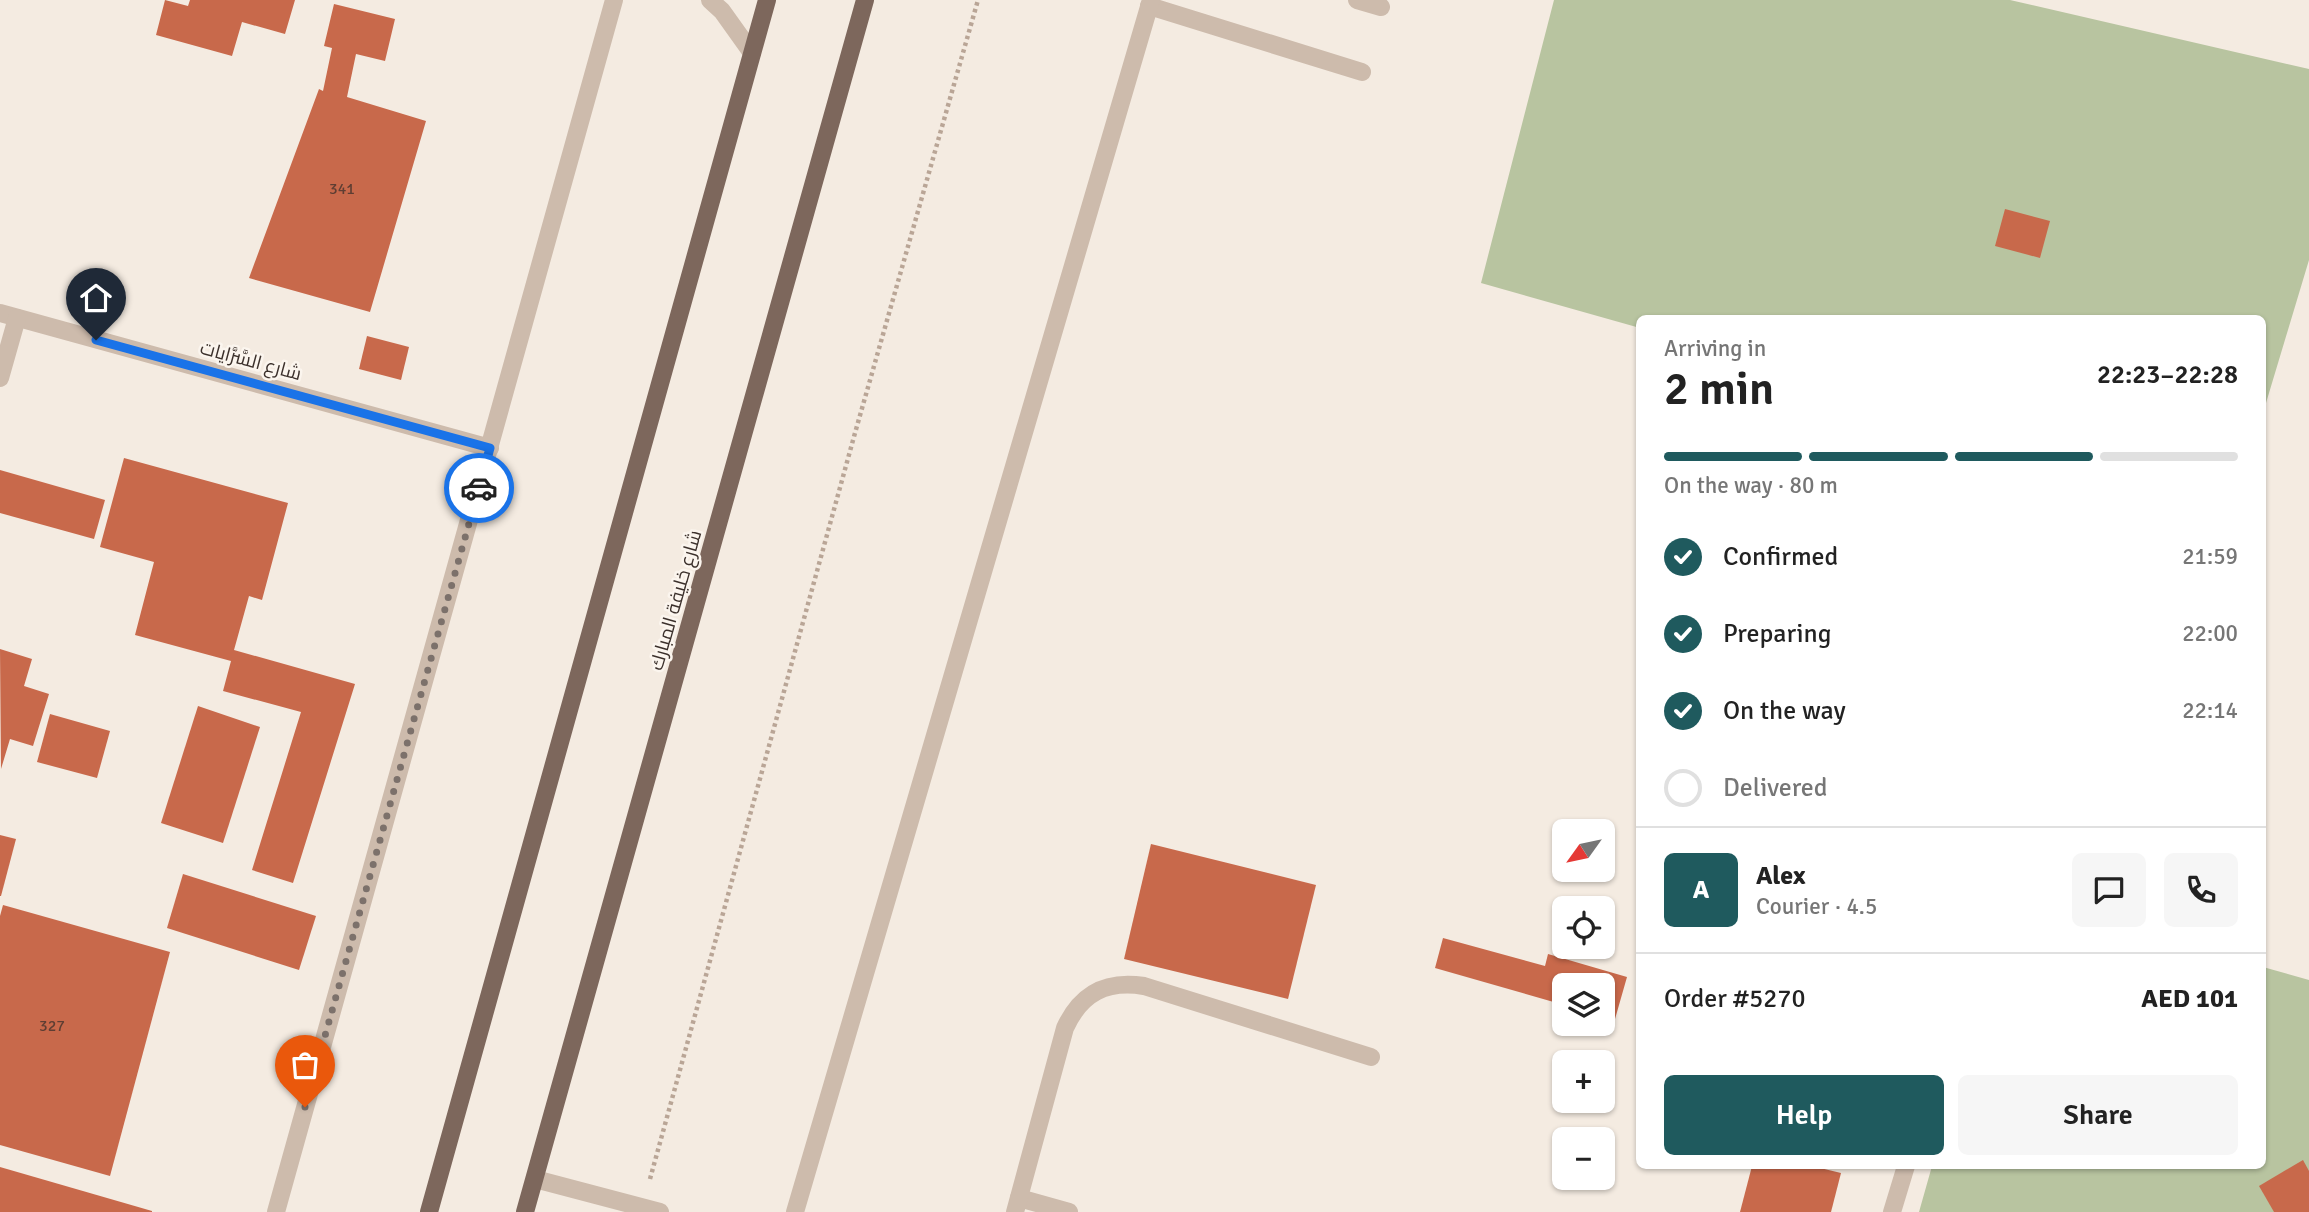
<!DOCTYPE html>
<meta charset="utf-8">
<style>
body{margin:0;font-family:Signika,Cairo,sans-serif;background:#f6f6f6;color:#222;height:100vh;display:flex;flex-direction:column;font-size:26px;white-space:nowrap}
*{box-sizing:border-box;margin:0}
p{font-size:23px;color:#767676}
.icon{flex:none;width:38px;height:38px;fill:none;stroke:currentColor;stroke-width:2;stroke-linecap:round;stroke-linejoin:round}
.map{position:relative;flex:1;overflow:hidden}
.details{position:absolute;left:1636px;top:315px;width:630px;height:854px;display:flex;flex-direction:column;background:#fff;border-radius:10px;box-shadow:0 2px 5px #0004}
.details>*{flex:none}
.needle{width:46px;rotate:237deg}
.fabs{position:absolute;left:1552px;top:819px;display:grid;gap:14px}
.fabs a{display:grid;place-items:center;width:63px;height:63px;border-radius:10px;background:#fff;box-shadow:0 2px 5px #0004;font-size:35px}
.pin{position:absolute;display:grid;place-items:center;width:60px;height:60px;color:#fff;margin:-72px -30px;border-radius:50% 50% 50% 0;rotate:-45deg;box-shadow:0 0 7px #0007}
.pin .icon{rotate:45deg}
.courier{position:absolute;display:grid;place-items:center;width:70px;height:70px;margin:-35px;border:5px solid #1a73e8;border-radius:50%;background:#fff;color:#222;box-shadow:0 2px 9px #0007}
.overview em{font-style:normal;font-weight:600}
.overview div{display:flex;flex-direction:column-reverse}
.overview{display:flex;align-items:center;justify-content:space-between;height:119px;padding:0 28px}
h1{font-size:46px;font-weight:600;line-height:52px}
.bar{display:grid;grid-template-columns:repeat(4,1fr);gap:10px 7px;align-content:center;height:84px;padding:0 28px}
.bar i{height:9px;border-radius:5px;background:#e0e0e0}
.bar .selected{background:#1f5a5e}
.bar p{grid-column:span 4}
.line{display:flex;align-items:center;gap:18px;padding:0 28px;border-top:2px solid #e0e0e0}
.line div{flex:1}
.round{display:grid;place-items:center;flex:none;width:74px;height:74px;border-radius:10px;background:#f6f6f6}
ol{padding:0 28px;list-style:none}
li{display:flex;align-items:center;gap:21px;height:77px}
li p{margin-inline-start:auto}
li .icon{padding:7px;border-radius:50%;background:#1f5a5e;color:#fff;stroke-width:4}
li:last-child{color:#767676}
li i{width:38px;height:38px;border:4px solid #e0e0e0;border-radius:50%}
.button{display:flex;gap:14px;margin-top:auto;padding:14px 28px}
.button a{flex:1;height:80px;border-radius:10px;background:#1f5a5e;color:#fff;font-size:28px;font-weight:600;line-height:80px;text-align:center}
.button a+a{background:#f6f6f6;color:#222}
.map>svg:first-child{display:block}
.green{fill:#b8c4a0}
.building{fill:#c8694b}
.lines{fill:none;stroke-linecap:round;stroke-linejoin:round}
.path{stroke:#b9a596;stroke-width:4.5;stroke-dasharray:3.5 3.5;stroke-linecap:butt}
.minor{stroke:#cdbbac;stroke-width:18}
.major{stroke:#7d675c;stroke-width:18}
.done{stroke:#7c716b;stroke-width:7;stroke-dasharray:0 12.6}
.route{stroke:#1a73e8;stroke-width:9}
.labels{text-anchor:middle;stroke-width:5;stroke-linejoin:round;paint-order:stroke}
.number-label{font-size:16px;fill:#5e3e33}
.street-label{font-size:19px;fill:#3b302b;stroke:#fbf5ee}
</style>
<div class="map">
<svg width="2309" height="1212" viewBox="0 0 2309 1212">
<rect width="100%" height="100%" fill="#f4ebe1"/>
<g class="green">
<polygon points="1554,0 2010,0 2309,69 2309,260 2263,413 2263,318 1640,318 1640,328 1481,283"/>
<polygon points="2263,967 2309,980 2309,1212 1919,1212 1932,1166 2263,1166"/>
</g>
<g class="building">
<polygon points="165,0 188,6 190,0 295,0 285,34 242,22 232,56 156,35"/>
<polygon points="334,4 395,19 385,61 356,54 347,97 426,121 370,312 249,278 319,89 323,91 332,48 324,46"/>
<polygon points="2005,209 2050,221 2040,258 1995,246"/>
<polygon points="367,336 409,347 401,380 359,369"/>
<polygon points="124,458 288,503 262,600 249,596 234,650 355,684 293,883 252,870 301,712 223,691 231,661 135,635 154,562 100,547"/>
<polygon points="0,470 105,500 94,539 0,513"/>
<polygon points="0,649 32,659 24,686 49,694 33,746 10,739 1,769"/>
<polygon points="198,706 260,727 223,843 161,823"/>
<polygon points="50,714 110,731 97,778 37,762"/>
<polygon points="0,835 16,839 1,896 0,896"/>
<polygon points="1151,844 1316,885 1288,999 1124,959"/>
<polygon points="183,874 316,916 299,970 167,928"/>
<polygon points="3,905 170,952 110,1176 0,1145 0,916"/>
<polygon points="1443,938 1545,966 1548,954 1627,977 1615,1019 1603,1016 1603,985 1564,985 1564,1005 1435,968"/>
<polygon points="2303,1160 2309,1171 2309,1212 2274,1212 2259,1186"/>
<polygon points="1752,1166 1812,1166 1841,1173 1831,1212 1740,1212"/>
<polygon points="0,1167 152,1211 152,1212 0,1212"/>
</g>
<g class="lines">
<polyline class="path" points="650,1179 855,433 978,0"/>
<g class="minor">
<polyline points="710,0 722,11 752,53"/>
<polyline points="1357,0 1381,7"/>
<polyline points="1149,6 1362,72"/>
<polyline points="0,313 490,448"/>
<polyline points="0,378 17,318"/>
<polyline points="535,1179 660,1212"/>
<polyline points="1019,1198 1069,1212"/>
<polyline points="276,1212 614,0"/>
<polyline points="795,1212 1151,0"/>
<path d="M1015,1212L1065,1028C1081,993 1106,980 1144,986L1371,1057"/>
<polyline points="1892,1212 1906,1166"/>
</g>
<g class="major">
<polyline points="429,1212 767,0"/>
<polyline points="525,1212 865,0"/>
</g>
</g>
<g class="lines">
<polyline class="done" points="305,1107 479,488"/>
<polyline class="route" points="96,340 490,448 479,488"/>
</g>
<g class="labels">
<g class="number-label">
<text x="342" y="194">341</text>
<text x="52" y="1031">327</text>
</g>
<g class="street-label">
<text transform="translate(251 360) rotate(15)" y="7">شارع السَّرَّايات</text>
<text transform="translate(675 600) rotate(-74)" y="7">شارع خليفة المبارك</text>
</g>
</g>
</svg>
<div class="fabs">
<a><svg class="needle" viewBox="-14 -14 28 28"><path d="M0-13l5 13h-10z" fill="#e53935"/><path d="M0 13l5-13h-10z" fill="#767676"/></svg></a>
<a><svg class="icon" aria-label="locate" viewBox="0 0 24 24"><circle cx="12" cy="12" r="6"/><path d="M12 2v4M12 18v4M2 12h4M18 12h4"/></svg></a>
<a><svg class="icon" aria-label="layers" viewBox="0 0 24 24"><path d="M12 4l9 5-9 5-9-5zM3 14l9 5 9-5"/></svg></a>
<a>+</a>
<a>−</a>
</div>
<div class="pin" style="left:305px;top:1107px;background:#ea580c"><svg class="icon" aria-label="bag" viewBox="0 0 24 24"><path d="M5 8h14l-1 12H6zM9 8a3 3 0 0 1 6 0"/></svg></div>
<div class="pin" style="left:96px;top:340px;background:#1f2937"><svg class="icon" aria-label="home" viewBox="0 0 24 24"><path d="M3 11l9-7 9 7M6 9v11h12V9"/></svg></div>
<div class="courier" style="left:479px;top:488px"><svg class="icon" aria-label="car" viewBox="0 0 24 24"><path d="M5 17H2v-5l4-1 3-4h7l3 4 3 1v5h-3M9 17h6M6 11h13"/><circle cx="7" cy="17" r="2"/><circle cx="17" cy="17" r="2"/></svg></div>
<section class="details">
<div class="overview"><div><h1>2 min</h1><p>Arriving in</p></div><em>22:23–22:28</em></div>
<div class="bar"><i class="selected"></i><i class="selected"></i><i class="selected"></i><i></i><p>On the way · 80 m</p></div>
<ol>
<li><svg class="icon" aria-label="check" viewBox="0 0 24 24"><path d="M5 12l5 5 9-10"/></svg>Confirmed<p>21:59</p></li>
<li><svg class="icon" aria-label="check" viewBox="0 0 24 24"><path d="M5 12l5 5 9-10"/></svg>Preparing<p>22:00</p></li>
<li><svg class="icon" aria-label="check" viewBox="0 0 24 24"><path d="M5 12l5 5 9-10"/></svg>On the way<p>22:14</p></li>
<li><i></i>Delivered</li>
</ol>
<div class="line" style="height:126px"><b class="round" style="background:#1f5a5e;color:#fff">A</b><div><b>Alex</b><p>Courier · 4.5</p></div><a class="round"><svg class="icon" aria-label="chat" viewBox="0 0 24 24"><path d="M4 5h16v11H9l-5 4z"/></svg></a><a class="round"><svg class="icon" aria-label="phone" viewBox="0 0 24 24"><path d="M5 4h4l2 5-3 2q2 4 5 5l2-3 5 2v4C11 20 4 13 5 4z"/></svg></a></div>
<div class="line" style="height:91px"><div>Order #5270</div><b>AED 101</b></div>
<div class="button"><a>Help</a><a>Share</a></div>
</section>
</div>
